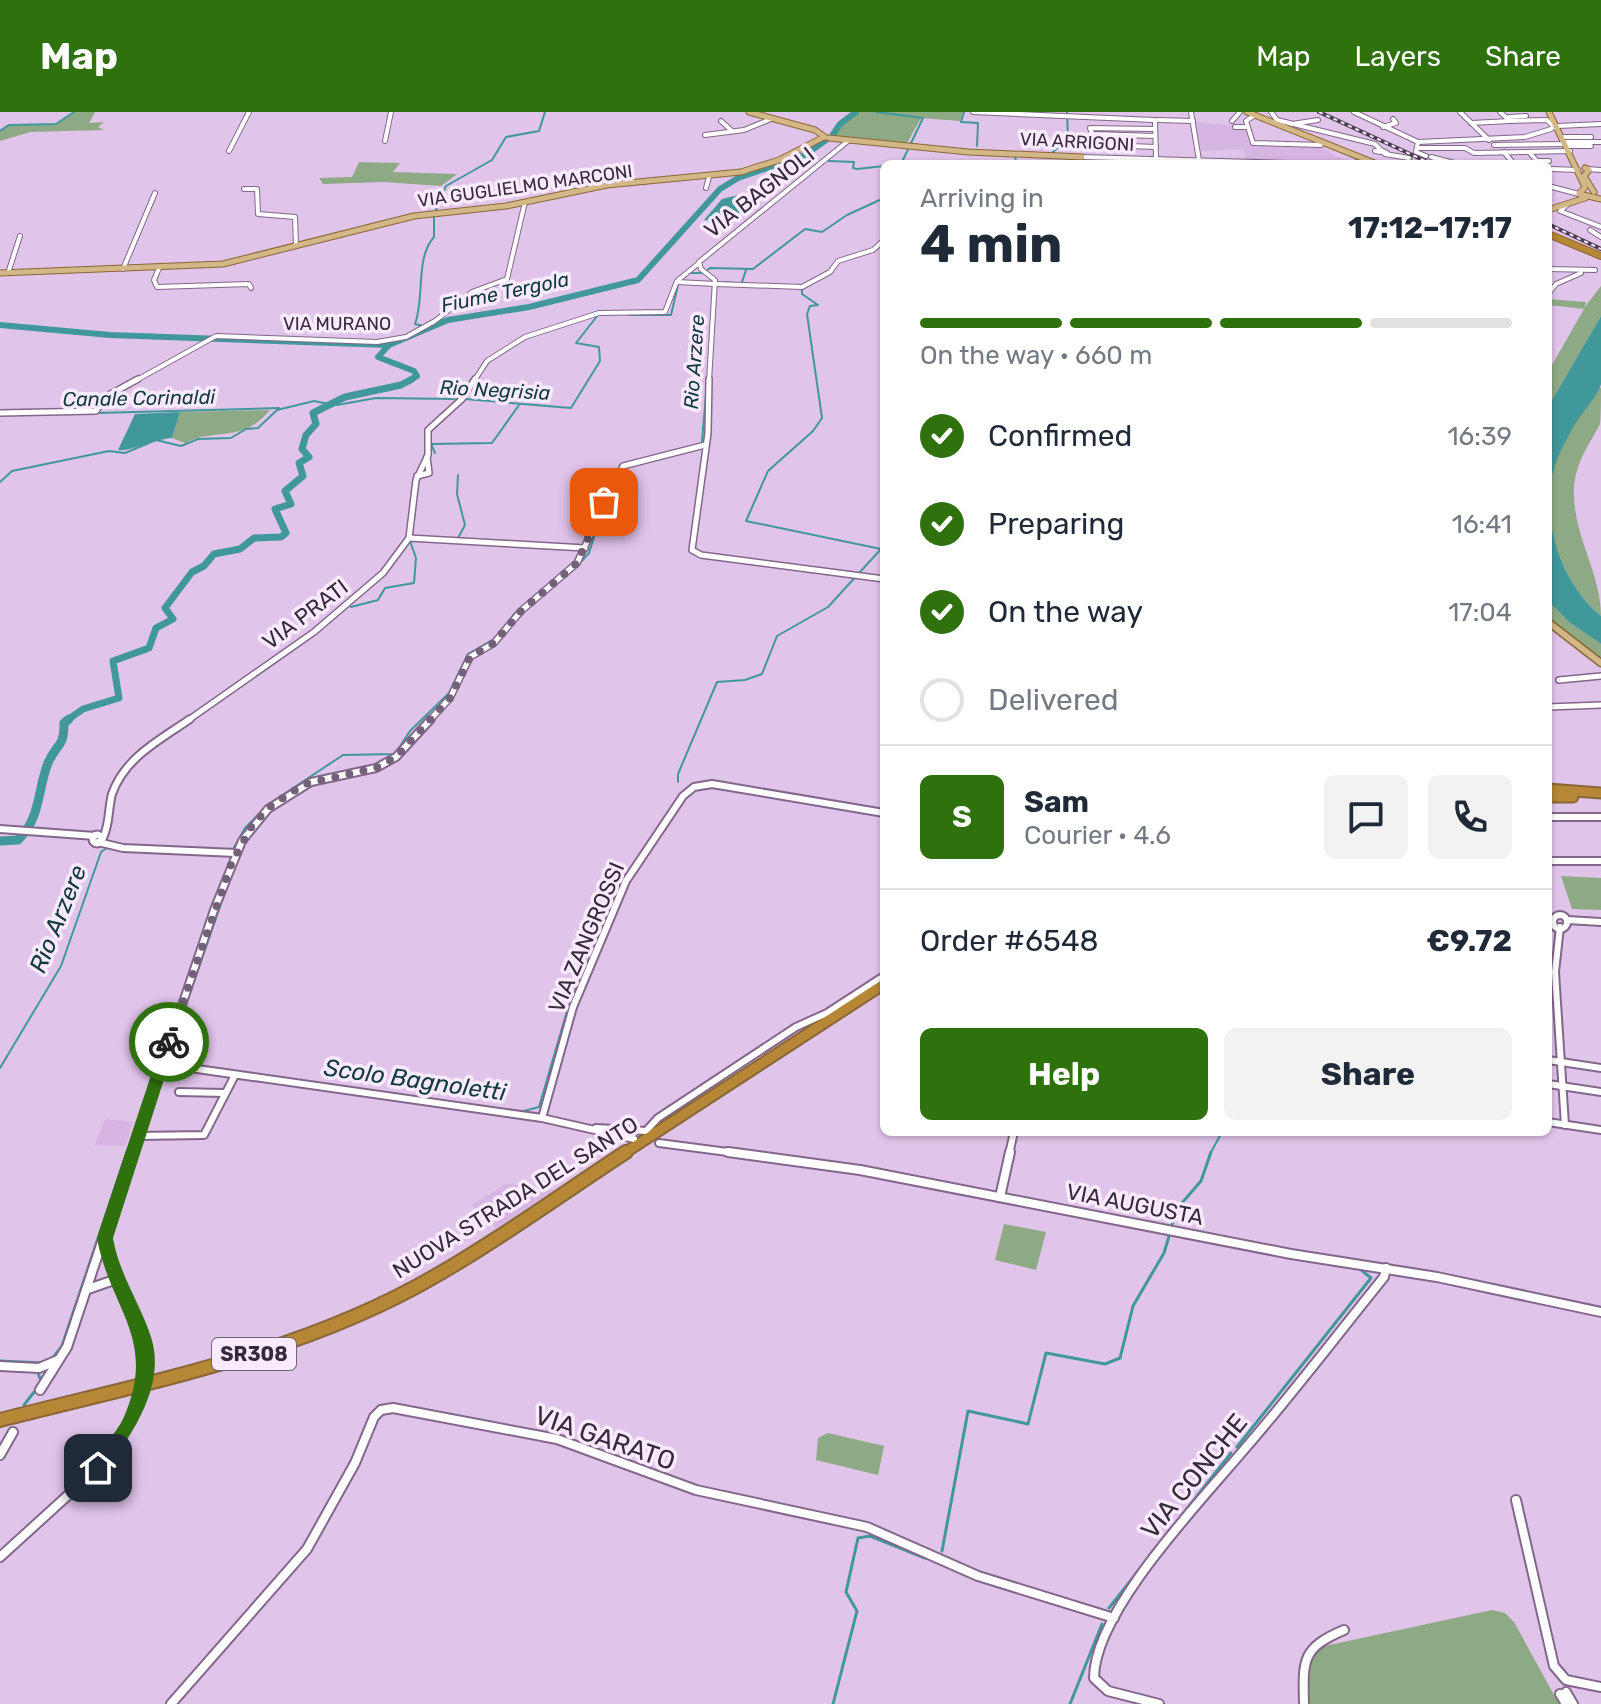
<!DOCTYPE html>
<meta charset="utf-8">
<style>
body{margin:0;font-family:Rubik,sans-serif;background:#f2f2f3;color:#1f2937;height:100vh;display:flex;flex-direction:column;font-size:30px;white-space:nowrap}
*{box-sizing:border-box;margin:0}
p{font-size:26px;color:#747a83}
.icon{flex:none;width:44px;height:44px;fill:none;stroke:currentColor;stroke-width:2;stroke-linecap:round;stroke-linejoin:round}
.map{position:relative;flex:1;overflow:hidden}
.drawer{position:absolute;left:880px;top:48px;width:672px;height:976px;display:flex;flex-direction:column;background:#fff;border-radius:12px;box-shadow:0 2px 6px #0004}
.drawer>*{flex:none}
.pin{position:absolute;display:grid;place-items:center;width:68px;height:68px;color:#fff;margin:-34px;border-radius:16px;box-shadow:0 4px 12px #0006}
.courier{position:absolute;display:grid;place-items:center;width:80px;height:80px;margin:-40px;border:6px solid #2f720d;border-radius:50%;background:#fff;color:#222;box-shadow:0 2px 10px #0007}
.summary em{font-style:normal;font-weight:700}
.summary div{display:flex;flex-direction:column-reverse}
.summary{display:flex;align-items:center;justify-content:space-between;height:136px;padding:0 40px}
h1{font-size:52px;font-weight:700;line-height:60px}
.bar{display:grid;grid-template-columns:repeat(4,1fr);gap:12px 8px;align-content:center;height:96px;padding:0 40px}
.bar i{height:10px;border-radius:6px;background:#e0e1e3}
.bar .active{background:#2f720d}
.bar p{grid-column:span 4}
.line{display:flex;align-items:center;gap:20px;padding:0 40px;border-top:2px solid #e0e1e3}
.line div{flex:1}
.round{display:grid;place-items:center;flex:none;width:84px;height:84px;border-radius:12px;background:#f2f2f3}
ol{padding:0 40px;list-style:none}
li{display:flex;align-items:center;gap:24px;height:88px}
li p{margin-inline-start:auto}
li .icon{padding:8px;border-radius:50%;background:#2f720d;color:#fff;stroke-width:4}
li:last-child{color:#747a83}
li i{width:44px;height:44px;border:4px solid #e0e1e3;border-radius:50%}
.cta{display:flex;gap:16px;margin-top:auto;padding:16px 40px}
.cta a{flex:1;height:92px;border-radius:12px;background:#2f720d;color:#fff;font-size:32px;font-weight:700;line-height:92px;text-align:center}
.cta a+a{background:#f2f2f3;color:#1f2937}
header{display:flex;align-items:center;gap:48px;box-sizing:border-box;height:112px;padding:0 40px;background:#2f720d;color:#fff}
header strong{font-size:38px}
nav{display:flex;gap:44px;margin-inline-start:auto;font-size:28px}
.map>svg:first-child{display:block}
.built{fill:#d7b5e2}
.green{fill:#8eaa85}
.water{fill:#41989b}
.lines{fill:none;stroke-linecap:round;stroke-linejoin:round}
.stream-far1{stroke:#41989b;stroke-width:2}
.stream{stroke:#41989b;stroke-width:3}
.river-far2{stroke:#41989b;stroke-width:6}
.river-far1{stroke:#41989b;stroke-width:7}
.river{stroke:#41989b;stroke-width:9}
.minor-tunnel{stroke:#bfa5c7;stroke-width:4;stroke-dasharray:4 2;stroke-linecap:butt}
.minor-far3-casing{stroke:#82678a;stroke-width:6}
.minor-far2-casing{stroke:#82678a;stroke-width:8}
.minor-far1-casing{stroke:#82678a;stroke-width:10}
.minor-casing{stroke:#82678a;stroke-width:12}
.major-far1-casing{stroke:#896737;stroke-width:7}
.major-casing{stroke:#896737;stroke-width:9}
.highway-far2-casing{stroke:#896737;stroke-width:8}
.highway-far1-casing{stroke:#896737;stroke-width:13}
.highway-casing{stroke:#896737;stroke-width:16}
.minor-far3{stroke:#fff;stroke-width:4}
.minor-far2{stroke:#fff;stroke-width:5}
.minor-far1{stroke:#fff;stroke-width:6}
.minor{stroke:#fff;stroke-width:8}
.major-far1{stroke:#d3b786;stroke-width:5}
.major{stroke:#d3b786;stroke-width:6}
.highway-far2{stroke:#b58736;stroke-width:6}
.highway-far1{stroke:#b58736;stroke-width:9}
.highway{stroke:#b58736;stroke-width:12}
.rail-casing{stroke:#4b3e50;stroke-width:4}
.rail{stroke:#faeafe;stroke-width:2;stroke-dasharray:4;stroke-linecap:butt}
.minor-bridge-casing{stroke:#82678a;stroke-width:12;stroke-linecap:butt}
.minor-bridge{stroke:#fff;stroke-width:8}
.route{fill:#2f720d}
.done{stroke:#726178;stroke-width:8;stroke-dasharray:0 14.4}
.labels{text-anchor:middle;stroke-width:7;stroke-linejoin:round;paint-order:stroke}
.far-street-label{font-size:18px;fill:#362b3a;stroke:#faeafe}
.far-water-label{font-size:20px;font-style:italic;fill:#123b3d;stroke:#faeafe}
.shield{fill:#faeafe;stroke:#716475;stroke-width:2}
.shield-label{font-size:20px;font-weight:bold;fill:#362b3a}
.street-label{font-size:22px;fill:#362b3a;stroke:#faeafe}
.water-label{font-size:24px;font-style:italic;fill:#123b3d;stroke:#faeafe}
.near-street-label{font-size:26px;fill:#362b3a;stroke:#faeafe}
</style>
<header>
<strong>Map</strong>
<nav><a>Map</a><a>Layers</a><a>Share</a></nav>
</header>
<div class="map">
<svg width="1601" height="1592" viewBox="0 0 1601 1592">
<rect width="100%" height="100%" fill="#e1c4ea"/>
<g class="built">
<polygon points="1195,10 1245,15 1249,32 1318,34 1347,49 1246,48 1243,37 1201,39"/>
<polygon points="105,1007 133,1010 125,1034 95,1033"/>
<polygon points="507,1071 520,1074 554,1078 496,1116 472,1093"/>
</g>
<g class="green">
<polygon points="75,0 95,0 89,11 104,10 98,15 104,18 30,20 0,29 0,18 7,13 55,13"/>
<polygon points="860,0 963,0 960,9 921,6 907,31 834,25 838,17"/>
<polygon points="359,50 400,51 393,60 457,62 441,74 384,70 323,72 319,66 352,65"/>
<polygon points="1601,174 1601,204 1548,295 1548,260 1584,197 1548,193 1548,187 1586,190 1584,196"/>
<path d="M1601,275C1601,286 1601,303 1600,312C1587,336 1572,356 1574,386C1576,428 1601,463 1601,504C1563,473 1541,411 1552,362C1559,330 1581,300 1601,275Z"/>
<path d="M270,298C242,332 216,315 185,331L172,326L180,300Z"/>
<polygon points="1548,489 1569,510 1601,532 1601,550 1548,508"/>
<polygon points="1561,764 1601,766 1601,798 1572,797"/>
<polygon points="1004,1112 1046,1120 1036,1158 995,1148"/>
<polygon points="828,1321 884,1334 878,1363 816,1348 818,1326"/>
<polygon points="1492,1498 1505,1501 1514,1510 1559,1592 1307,1592 1309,1546 1320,1535"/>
</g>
<g class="water">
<polygon points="738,83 757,86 729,109 704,108 722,87"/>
<path d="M1601,204C1601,226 1601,251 1601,272C1599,283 1577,306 1571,319C1564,332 1555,349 1552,364C1542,413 1563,473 1601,504V532L1569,510L1548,489V295Z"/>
<path d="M180,300L172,326C155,327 129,340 118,338L135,302Z"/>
</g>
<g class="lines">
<g class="stream-far1">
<polyline points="876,0 923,6 901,52"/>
<polyline points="964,0 961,10 978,11 977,34"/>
<polyline points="0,19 9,13 56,12 74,0"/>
<polyline points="1051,42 1068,25 1067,0"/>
<polyline points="1015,45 1017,52"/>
<polyline points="829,49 854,50 853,56 857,57 884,54"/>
<polyline points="436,98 446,74 492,48 506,25 539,19 545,0"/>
<polyline points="690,161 704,161 710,156 753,157 805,117 822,120 847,103 884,86"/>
<polyline points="724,170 746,172"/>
<polyline points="742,170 746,158"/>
<polyline points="628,203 671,203 678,173 685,164"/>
<path d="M423,214L415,212C425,185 415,146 434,125V105"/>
<polyline points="465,287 571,296 600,249 599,235 576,231 598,203"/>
<polyline points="337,293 376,286 458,287"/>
<polyline points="97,301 279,296"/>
<polyline points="702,329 707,271"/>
<polyline points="435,341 431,332 492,331 519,293"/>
<polyline points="640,351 665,346"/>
<polyline points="458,363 457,382 465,413 458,426"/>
<polyline points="0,370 12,359 109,339 125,341 156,328 181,334 198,327 231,326 246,317 258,316 277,298 314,289 329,292"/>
<polyline points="609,389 618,380 620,364"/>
<polyline points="579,452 589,441 599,409"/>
<polyline points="351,495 378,488 385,476 414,471 416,446 410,429"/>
<polyline points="506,514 514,502 553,468"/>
<polyline points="678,670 678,662 717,570 745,568 762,562 777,524 828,495 881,437 746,409 768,359 813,319 822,306 807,202 810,194 818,193 802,182 802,177"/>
<polyline points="232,739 245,716 269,692 343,643 395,642 410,619 449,581 468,542 494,527"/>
<polyline points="188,742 230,744"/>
<polyline points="174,927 230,766"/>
<polyline points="0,956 61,854 101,740 107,736 118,738"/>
<polyline points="520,1000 539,995 567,899 584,857"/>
<polyline points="126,1042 128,1036"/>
<polyline points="1210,1042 1222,1020"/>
</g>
<g class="stream">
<polyline points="1171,1115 1181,1092 1201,1069 1211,1040"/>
<polyline points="1253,1139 1338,1153"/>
<polyline points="52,1247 62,1234 127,1040"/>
<polyline points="0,1249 43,1251"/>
<polyline points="38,1261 41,1269"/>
<polyline points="24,1293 38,1275"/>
<polyline points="1237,1335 1371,1166 1360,1157"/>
<polyline points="1179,1407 1231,1341"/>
<polyline points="942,1439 968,1299 1028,1312 1046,1241 1105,1252 1120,1246 1133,1194 1164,1141 1170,1121"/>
<polyline points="1109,1496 1143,1453"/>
<polyline points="833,1592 857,1499 846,1480 858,1426 870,1424 925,1446"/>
<polyline points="1070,1592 1102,1512"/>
</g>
<g class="river-far2">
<polyline points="832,24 840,12 856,0"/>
<polyline points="0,213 110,223 389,233 448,208 529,195 638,168 720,77 738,66 805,43 826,28"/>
<polyline points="388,234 378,245 414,259 417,264 409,269"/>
</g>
<polyline class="river-far1" points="66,609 83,597 119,586 113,549 149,536 156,516 173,507 165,496 192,460 204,454 214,442 240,437 254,426 281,425 286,421 275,397 291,392 285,379 303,364 299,351 309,345 302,337 306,323 316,312 313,301 345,285 401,273 412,267"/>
<path class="river" d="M0,729L18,728C41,706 37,679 48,651C57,630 64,637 64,611L69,607"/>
<polyline class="minor-tunnel" points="1409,46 1422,46"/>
<g class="minor-far3-casing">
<g id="minor-far3">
<polyline points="973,0 1154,8"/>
<polyline points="1191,0 1199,48"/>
<polyline points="1271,0 1277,8 1375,32 1381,38"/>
<polyline points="1354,0 1418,30"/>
<polyline points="1460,0 1489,28"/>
<polyline points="1500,0 1510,9 1547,8 1555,16"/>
<polyline points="1255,3 1246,9 1253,31 1321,33"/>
<polyline points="1509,5 1526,4"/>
<polyline points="1155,8 1156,47"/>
<polyline points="1158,8 1193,9"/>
<polyline points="721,9 732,19"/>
<polyline points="1232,9 1240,0"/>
<polyline points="1471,11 1510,9"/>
<polyline points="1292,12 1318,8"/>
<polyline points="1558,14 1601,12"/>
<polyline points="1235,15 1247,15"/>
<polyline points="1383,15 1396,11 1393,7"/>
<polyline points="1155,17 1090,16 1092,22 1155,24"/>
<polyline points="705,23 744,18 771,7"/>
<polyline points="1127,23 1129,34 1156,35"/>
<polyline points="1562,25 1591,25"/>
<polyline points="385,29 391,0"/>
<polyline points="1565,30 1601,30"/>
<polyline points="1494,33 1566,32"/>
<polyline points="1567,34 1591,34"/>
<polyline points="1417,36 1465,36 1474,41 1570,39"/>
<polygon points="1381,38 1387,41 1375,39"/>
<polyline points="229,39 249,0"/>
<polyline points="1504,40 1514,52"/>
<polyline points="1529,40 1537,49 1549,49"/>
<polyline points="1385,42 1409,46"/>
<polyline points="1426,44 1416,40 1418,30 1525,25 1551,17"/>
<polyline points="1082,45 1324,52"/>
<polyline points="1431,45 1458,52"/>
<polyline points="1351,52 1357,50"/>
<polyline points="1552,57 1578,58"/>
<polyline points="1587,57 1601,58"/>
<polyline points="1548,74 1579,82"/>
<polyline points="706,76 709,65"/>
<polyline points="244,77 257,77 258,102 295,105 296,134"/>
<polyline points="1568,92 1560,99 1601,115"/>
<polyline points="1590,118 1601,125"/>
<polyline points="159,156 154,168 157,175 249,172 251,176"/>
<polyline points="123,157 155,81"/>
<polyline points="1548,157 1595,158"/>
<polyline points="8,161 20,124"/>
<polyline points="677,170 716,172"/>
<polyline points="716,172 802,175 830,160 838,149 873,138 884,128"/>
<polyline points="1548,182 1556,172 1581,161"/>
<polyline points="135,269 216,224 377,230 406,225 435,209 472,180 507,167 525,90"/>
<polyline points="474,269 487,249 525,225 599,201 665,200 677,169 699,151"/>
<polyline points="709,269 715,168 701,157 699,150 848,29"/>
</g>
</g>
<g class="minor-far2-casing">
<g id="minor-far2">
<polyline points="709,267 708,321 692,438 701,443 884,467"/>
<polyline points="0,301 96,299 107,284 138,267"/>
<polyline points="417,364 429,361 427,345"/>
<polyline points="409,426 585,436"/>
<polyline points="1559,568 1601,564"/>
<polyline points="1548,595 1601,593"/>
<polyline points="187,609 314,520 383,461 409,426 416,368 428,343 428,318 462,287 475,267"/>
<polyline points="429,609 450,586 470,545 494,531 521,499 577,451 623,354 705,333"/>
</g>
</g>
<g class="minor-far1-casing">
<g id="minor-far1">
<polyline points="1548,705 1601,705"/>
<polyline points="0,717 95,724"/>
<circle cx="97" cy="727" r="4.5"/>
<path d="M103,726C110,711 108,697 112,682C125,645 160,628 190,607"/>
<polyline points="98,730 123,736 236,741"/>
<polyline points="1548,749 1601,749"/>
<circle cx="1560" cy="810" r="7"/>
<polyline points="1567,808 1601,810"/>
<polyline points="1560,815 1555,860 1565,1013"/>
<polyline points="1548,948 1601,956"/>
<polyline points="162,952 542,1006 634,1027"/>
<polyline points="1548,972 1601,980"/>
<polyline points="179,980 224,981"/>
<polyline points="542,1006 573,895 626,769 683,684 694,675 712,672 884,701"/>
<polyline points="1548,1010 1601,1018"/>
<polyline points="596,1016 646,1019 658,1006 796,915 827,901 884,864"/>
<polyline points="137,1024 204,1023 234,965"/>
<polyline points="659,1031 743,1042"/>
<polyline points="132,1042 214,798 242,729 268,697 311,670 376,656 396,645 431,607"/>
<polyline points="1009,1042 1014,1020"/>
</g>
</g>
<g class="minor-casing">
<g id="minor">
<polyline points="728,1040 860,1058 1291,1142 1437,1165 1601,1200"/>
<polyline points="1000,1085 1010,1040"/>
<path d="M105,1130C113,1170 139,1202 146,1242"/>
<polyline points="88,1177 117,1167"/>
<polyline points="0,1254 39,1256 58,1248"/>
<polyline points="40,1278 67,1235 132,1040"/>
<polyline points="0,1343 13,1320"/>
<polyline points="1516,1388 1554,1554 1566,1568 1601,1575"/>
<polyline points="0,1445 98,1356 131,1309"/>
<polyline points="1566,1580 1573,1592"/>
<polyline points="1560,1582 1566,1592"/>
<polyline points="171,1592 307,1437 355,1351 374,1305 381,1298 393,1296 557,1327 696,1378 867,1415 978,1464 1114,1506"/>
<path d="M1159,1592L1108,1579L1094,1566C1094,1500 1200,1390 1242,1340C1291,1284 1337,1223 1384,1165L1386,1156"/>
<path d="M1304,1592C1303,1549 1301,1536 1344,1518"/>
</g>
</g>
<g class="major-far1-casing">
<g id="major-far1">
<polyline points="749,0 815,18 825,25"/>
<polyline points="1247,0 1377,52"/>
<polyline points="1549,0 1585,75 1579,82 1601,87"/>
<polyline points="829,26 968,40 1082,45"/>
<polyline points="1585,56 1589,58 1584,64 1594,80"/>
<polyline points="1548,98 1585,86"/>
<polyline points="0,161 223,152 414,104 506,94 607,73 741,60 779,48 822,26"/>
</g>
</g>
<g class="major-casing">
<polyline id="major" points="1548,510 1601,551"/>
</g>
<g class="highway-far2-casing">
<polyline id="highway-far2" points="1548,122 1601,144"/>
</g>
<g class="highway-far1-casing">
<g id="highway-far1">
<polyline points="1548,677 1601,681"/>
<polyline points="1548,685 1573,685"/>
<polyline points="623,1042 884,872"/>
</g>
</g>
<g class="highway-casing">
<path id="highway" d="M0,1308C148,1270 304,1241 437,1163C502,1126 563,1081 626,1040"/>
</g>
<use href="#minor-far3" class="minor-far3"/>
<use href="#minor-far2" class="minor-far2"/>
<use href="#minor-far1" class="minor-far1"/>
<use href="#minor" class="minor"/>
<use href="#major-far1" class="major-far1"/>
<use href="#major" class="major"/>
<use href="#highway-far2" class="highway-far2"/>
<use href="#highway-far1" class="highway-far1"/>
<use href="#highway" class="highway"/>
<g class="rail-casing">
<g id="rail">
<polyline points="1319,0 1432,52"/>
<polyline points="1548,112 1601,137"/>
</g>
</g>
<use href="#rail" class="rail"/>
<g class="minor-bridge-casing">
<polyline id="minor-bridge" points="131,1309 143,1274 146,1242"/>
</g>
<use href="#minor-bridge" class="minor-bridge"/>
</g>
<path class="route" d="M169,925L176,930L113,1126C119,1162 140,1191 151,1225C167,1275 130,1324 104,1362L98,1364L89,1356C98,1338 116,1323 124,1305C158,1226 110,1198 97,1126L162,930Z"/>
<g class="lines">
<polyline class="done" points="169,930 232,750 253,712 272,693 305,672 376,656 396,645 450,586 470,545 494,531 521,499 577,451 604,390"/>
</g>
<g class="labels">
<g class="far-street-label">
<text transform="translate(1077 30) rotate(3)" y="6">VIA ARRIGONI</text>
<text transform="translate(525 74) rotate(-8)" y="6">VIA GUGLIELMO MARCONI</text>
<text x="337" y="218">VIA MURANO</text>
</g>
<g class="far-water-label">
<text transform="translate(505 180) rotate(-12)" y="7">Fiume Tergola</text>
<text transform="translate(694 250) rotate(-86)" y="7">Rio Arzere</text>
<text transform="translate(495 278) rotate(3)" y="7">Rio Negrisia</text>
<text transform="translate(139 286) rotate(-1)" y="7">Canale Corinaldi</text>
</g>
<rect class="shield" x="212" y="1226" width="84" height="32" rx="6"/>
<g class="shield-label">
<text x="254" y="1249">SR308</text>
</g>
<g class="street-label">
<text transform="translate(759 80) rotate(-38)" y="8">VIA BAGNOLI</text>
<text transform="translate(305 502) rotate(-37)" y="8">VIA PRATI</text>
<text transform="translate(586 825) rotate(-67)" y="8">VIA ZANGROSSI</text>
<text transform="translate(515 1085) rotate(-32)" y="8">NUOVA STRADA DEL SANTO</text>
<text transform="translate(1135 1092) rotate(11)" y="8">VIA AUGUSTA</text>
</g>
<g class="water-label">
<text transform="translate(58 807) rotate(-68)" y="8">Rio Arzere</text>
<text transform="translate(415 968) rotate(8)" y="8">Scolo Bagnoletti</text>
</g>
<g class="near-street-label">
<text transform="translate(605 1326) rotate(19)" y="9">VIA GARATO</text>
<text transform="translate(1194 1364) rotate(-51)" y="9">VIA CONCHE</text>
</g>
</g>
</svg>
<div class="pin" style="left:604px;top:390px;background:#ea580c"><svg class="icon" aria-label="bag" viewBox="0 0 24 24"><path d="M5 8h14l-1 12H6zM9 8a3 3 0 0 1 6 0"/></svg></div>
<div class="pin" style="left:98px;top:1356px;background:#1f2937"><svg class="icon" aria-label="home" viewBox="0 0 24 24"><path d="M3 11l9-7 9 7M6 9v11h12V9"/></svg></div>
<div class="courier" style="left:169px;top:930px"><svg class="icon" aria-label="bike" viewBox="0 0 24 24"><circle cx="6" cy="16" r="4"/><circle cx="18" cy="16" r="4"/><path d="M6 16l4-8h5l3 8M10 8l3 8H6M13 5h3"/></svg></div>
<section class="drawer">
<div class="summary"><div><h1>4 min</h1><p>Arriving in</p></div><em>17:12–17:17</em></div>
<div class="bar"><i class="active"></i><i class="active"></i><i class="active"></i><i></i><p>On the way · 660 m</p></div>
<ol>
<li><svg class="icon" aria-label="check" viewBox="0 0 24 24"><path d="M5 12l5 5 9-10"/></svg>Confirmed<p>16:39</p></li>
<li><svg class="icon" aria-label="check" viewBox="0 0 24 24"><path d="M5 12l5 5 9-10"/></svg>Preparing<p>16:41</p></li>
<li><svg class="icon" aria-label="check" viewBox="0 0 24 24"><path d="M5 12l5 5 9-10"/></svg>On the way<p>17:04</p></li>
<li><i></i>Delivered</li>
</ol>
<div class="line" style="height:144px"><b class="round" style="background:#2f720d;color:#fff">S</b><div><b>Sam</b><p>Courier · 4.6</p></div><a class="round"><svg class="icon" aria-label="chat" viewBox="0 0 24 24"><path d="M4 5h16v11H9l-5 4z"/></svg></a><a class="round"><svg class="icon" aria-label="phone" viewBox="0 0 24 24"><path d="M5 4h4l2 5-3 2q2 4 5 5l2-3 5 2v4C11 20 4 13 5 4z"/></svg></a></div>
<div class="line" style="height:104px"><div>Order #6548</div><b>€9.72</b></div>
<div class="cta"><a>Help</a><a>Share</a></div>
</section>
</div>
